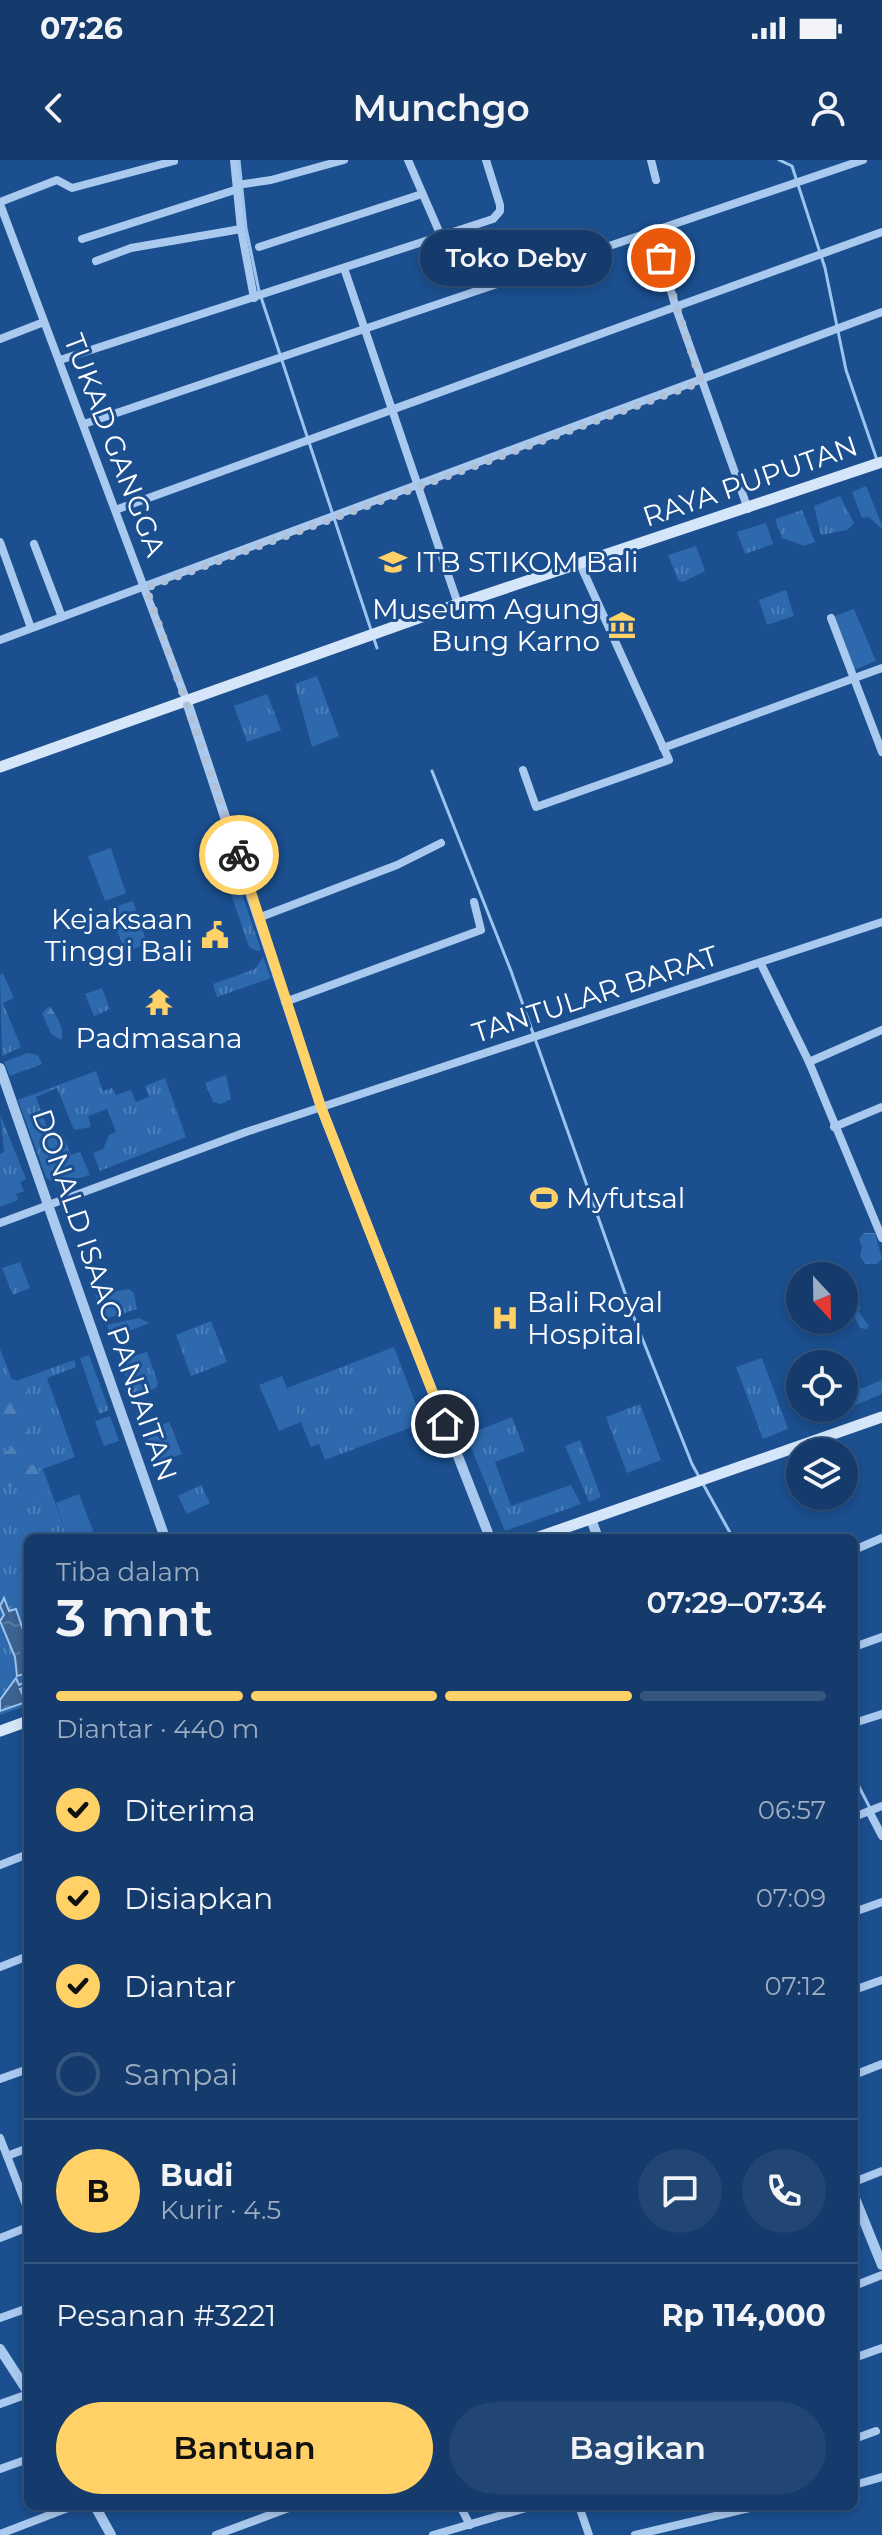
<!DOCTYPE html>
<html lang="id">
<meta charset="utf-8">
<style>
body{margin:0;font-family:Montserrat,sans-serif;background:#214673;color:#f1f3f6;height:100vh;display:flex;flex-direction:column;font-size:30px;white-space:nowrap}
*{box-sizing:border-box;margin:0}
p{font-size:26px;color:#9dadc1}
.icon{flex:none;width:44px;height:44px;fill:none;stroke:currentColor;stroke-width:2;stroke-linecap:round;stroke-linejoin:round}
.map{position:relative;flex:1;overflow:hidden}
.drawer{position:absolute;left:24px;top:1374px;width:834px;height:976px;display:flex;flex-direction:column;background:#143b6b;border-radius:12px;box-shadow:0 4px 12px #0003,0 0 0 2px #33557e}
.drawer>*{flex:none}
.needle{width:52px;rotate:158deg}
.buttons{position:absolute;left:786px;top:1102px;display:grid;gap:16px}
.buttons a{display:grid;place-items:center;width:72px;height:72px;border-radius:50%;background:#143b6b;box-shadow:0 4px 12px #0003,0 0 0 2px #33557e;font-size:40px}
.pin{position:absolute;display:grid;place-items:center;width:68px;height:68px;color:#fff;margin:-34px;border:4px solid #fff;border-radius:50%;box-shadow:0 2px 8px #0007}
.courier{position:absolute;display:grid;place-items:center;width:80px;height:80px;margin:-40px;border:6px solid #ffd166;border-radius:50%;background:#fff;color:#222;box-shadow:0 2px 10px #0007}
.bubble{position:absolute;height:56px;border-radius:28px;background:#143b6b;box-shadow:0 4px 12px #0003,0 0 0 2px #33557e;font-size:26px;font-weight:600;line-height:56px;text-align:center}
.head em{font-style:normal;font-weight:600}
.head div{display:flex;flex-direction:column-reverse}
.head{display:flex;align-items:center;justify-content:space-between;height:136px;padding:0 32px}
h1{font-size:52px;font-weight:600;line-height:60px}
.bar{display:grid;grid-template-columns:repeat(4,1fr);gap:12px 8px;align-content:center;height:96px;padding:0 32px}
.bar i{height:10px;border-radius:6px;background:#33557e}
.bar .active{background:#ffd166}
.bar p{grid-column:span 4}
.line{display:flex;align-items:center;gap:20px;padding:0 32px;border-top:2px solid #33557e}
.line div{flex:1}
.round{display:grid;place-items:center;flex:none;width:84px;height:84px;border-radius:42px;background:#214673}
ol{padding:0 32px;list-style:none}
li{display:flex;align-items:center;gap:24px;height:88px}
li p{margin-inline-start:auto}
li .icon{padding:8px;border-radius:50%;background:#ffd166;color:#111;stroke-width:4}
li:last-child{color:#9dadc1}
li i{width:44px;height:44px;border:4px solid #33557e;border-radius:50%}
.primary-button{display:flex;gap:16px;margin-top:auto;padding:16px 32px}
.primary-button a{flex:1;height:92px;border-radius:48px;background:#ffd166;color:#111;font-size:32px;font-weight:600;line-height:92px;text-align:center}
.primary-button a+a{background:#214673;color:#f1f3f6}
.status{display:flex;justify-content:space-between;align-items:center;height:56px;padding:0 40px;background:#143b6b;direction:ltr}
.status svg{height:22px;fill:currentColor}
header{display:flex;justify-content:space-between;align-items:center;height:104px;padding:0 32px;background:#143b6b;font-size:36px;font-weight:600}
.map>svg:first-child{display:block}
.grass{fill:url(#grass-tufts)}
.forest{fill:url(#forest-firs)}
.pitch{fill:#2e69ad}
.water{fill:url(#water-ripples);stroke:#9cc4f0;stroke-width:2}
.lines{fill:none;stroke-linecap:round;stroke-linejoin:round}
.stream{stroke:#9cc4f0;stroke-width:3}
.minor{stroke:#a9c9ee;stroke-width:8}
.tertiary{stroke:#a9c9ee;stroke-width:10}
.secondary{stroke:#d6e6fa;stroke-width:11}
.done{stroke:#afc1d8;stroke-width:8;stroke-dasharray:0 14.4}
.route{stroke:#ffd166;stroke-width:10}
.labels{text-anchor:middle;stroke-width:6;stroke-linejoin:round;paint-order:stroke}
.street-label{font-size:28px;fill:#fff;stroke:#1b4f8f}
.poi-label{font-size:28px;fill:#fff;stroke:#1b4f8f;text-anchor:start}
</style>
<div class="status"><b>07:26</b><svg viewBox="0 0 49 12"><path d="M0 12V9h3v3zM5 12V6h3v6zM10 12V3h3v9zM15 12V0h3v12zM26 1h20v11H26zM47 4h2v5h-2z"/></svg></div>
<header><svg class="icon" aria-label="back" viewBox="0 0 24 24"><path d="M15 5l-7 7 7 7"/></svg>Munchgo<svg class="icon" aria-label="person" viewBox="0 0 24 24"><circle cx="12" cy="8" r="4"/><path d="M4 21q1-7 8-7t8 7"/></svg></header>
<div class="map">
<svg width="882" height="2375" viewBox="0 0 882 2375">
<defs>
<pattern id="grass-tufts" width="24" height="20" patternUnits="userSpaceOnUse" patternTransform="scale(2)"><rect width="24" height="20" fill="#2e69ad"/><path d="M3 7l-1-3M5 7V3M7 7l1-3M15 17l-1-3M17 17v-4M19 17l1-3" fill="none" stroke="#4d80b9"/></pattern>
<pattern id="forest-firs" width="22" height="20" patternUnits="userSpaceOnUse" patternTransform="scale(2)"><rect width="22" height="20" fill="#2e69ad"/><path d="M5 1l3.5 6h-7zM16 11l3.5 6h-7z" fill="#4d80b9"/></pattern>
<pattern id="water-ripples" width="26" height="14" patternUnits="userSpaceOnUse" patternTransform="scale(2)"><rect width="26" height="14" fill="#3c6290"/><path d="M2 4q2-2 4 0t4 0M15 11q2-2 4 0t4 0" fill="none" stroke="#597aa1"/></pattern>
</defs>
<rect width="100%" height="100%" fill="#1b4f8f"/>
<g class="grass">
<polygon points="866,326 882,365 882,369 869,357 862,358 852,332"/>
<polygon points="840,336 854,363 847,370 821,375 814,346"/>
<polygon points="802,350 815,382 804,386 782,378 775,359"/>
<polygon points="766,363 773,384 745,394 737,372"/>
<polygon points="696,386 705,411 683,422 678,420 668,395"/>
<polygon points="786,430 794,456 767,465 759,440"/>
<polygon points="317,516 339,576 312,587 295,524"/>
<polygon points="267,534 281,570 247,582 234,546"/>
<polygon points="234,710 261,790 257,791 249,787 226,719"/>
<polygon points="263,797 271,818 217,837 213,824 255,809"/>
<polygon points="3,813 14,838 3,843 21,887 2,896 0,815"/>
<polygon points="102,828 110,849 94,856 85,834"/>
<polygon points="28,893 38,895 42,904 10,916 4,902"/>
<polygon points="96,911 103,931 112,928 116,935 131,930 136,942 149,937 145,926 165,918 186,977 100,1011 93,993 103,989 109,975 116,972 107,949 88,956 91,967 74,970 57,928 36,937 51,978 63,974 71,995 80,992 90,1015 56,1025 46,1017 18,940"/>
<polygon points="226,915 231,939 221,944 213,942 205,923"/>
<polygon points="0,954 26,1019 20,1022 24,1031 16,1034 18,1040 0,1047 0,994 4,992"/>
<polygon points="20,1102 30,1128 13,1135 2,1108"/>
<polygon points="129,1129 134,1133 137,1149 105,1159 95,1135"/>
<polygon points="139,1158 149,1163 112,1178 107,1165"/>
<polygon points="211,1161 227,1202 191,1216 176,1175"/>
<polygon points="394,1187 423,1263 325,1300 319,1284 311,1287 287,1228"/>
<polygon points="0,1189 13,1222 74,1200 76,1207 47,1218 75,1297 43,1309 68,1378 28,1378 28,1545 0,1555"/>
<polygon points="147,1192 158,1223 156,1228 133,1236 120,1200"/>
<polygon points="89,1195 109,1250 99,1254 80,1198"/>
<polygon points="762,1198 788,1269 763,1279 736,1207"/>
<polygon points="852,1212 860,1229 882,1220 882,1234 853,1246 844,1216"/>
<polygon points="640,1244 661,1300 627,1313 606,1257"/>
<polygon points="110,1256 119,1281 104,1286 95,1261"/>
<polygon points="512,1257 525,1291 495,1302 511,1346 571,1325 581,1344 505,1371 466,1275"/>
<polygon points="169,1262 182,1294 157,1303 145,1272"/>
<polygon points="580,1280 601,1337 589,1342 565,1286"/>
<polygon points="201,1325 210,1343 187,1354 178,1336"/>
</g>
<g class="forest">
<path d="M50,846C55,855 66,868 61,880L51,874L42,853Z"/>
<polygon points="875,1073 882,1099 877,1104 865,1104 860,1096 862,1087 859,1079 864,1073"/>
<polygon points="850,1129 857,1133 856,1143 861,1148 858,1151 869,1166 866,1169 860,1168 850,1148 844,1144 844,1131"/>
<polygon points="15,1219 18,1227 10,1231 14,1234 25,1229 32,1241 19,1246 36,1295 4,1304 0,1303 0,1296 15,1285 11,1278 0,1284 0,1275 11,1267 9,1261 0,1264 0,1246 5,1239 0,1236 0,1222"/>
<polygon points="36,1304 52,1340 48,1345 20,1340 18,1333 26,1329 24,1324 9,1327 4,1321 13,1310"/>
</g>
<g class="pitch">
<polygon points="854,449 876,501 854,510 832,457"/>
<polygon points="111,688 126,733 105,741 88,696"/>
<polygon points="133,741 147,784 125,792 109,749"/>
<polygon points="282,1216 301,1262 279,1271 259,1225"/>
<polygon points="79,1334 96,1378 68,1378 56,1343"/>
</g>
<polygon class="water" points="4,1438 9,1451 16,1449 28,1485 28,1526 20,1529 26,1542 0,1551 0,1540 16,1518 19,1525 28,1521 25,1514 17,1516 15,1497 0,1461 4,1455 0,1446"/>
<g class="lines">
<g class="stream">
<polyline points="239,0 246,68 259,131 377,488"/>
<polyline points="779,0 792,6 825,108 846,210 877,300"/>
<polyline points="432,611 511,811 631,1150 692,1304 733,1378"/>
<polyline points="854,1617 871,1650"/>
</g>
<g class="minor">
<polyline points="234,0 241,69 254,138"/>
<polyline points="408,0 441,76"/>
<polyline points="651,0 656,20"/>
<polyline points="237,25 271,20 344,0"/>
<polyline points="0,42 57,20 72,28 174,1"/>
<polyline points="0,44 187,542"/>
<polyline points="654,73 676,148 748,349"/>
<polyline points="82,79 238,29"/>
<polyline points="259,87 422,34"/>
<polyline points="96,101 131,88 241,69"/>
<polyline points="344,108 458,444"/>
<polyline points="0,179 44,162"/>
<polyline points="60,200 493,59 500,51 500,45 486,0"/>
<polyline points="84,264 863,0"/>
<polyline points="118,349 882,72"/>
<polyline points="0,382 31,468"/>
<polyline points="34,384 62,457"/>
<polyline points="831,458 882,592"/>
<polyline points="0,480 882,152"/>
<polyline points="663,588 882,508"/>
<polyline points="523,610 536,647 669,600 580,404"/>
<polyline points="258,758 397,705 441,683"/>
<polyline points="761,804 809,902 882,1078"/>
<polyline points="285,842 481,770 474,742"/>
<polyline points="809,902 882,870"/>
<polyline points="834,967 882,947"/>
<polyline points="0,1063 246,972 882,762"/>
<polyline points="763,1376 764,1378"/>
<polyline points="854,1390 882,1378"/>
<polyline points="854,1487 882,1477"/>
<polyline points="854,1563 882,1554"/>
<polyline points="869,1651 882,1676"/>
<polyline points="854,1657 882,1646"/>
<polyline points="0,1705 28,1694"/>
<polyline points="854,1752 882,1742"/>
<polyline points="0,1807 28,1796"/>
<polyline points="854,1830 882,1820"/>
<polyline points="854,1915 882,1904"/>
<polyline points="0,1919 28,1909"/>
<polyline points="0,1978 28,2050"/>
<polyline points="7,1996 28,1988"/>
<polyline points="854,2022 882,2011"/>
<polyline points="0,2078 28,2067"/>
<polyline points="854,2126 882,2115"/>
<polyline points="0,2158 28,2148"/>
<polyline points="854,2198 882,2188"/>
<polyline points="0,2244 28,2234"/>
<polyline points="854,2279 876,2271"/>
<polyline points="0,2309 28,2299"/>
<polyline points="854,2325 882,2317"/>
<polyline points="460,2346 470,2365"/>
<polyline points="579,2346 589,2375"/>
<polyline points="0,2374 73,2346"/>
<polyline points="216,2375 294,2346"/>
<polyline points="433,2375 533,2346"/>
<polyline points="635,2375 758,2346"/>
</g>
<g class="tertiary">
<polyline points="187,542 321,947 490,1378"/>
<polyline points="0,908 165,1378"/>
<polyline points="591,1359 598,1378"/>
<polyline points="854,2036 882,2105"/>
<polyline points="0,2189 28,2232"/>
<polyline points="95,2346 111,2375"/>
</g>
<g class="secondary">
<polyline points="0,607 458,444 882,302"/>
<polyline points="536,1378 882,1257"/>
<polyline points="0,1571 28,1561"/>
</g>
</g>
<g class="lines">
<polyline class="done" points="239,695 146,428 701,222 661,98"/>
<polyline class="route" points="239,695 321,947 445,1264"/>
</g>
<defs>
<g id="university-bare" transform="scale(2.16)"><path d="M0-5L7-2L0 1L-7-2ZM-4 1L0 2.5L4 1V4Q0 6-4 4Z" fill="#ffd166" stroke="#1b4f8f" stroke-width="2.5" paint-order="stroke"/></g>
<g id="museum-bare" transform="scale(2.16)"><path d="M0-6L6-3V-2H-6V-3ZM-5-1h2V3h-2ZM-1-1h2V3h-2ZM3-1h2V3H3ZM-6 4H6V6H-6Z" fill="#ffd166" stroke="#1b4f8f" stroke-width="2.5" paint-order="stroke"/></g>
<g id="civic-bare" transform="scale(2.16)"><path d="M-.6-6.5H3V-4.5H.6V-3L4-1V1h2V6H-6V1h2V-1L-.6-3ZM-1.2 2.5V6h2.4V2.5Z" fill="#ffd166" stroke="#1b4f8f" stroke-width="2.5" paint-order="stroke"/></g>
<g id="temple-bare" transform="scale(2.16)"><path d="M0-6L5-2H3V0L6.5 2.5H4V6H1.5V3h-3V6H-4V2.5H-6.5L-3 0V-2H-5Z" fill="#ffd166" stroke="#1b4f8f" stroke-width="2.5" paint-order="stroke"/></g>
<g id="stadium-bare" transform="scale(2.16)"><path d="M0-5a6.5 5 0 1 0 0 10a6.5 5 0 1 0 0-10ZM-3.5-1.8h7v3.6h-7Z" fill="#ffd166" stroke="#1b4f8f" stroke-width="2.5" paint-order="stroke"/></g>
<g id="hospital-bare" transform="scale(2.16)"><path d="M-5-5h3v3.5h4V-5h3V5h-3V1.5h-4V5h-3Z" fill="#ffd166" stroke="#1b4f8f" stroke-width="2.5" paint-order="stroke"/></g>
</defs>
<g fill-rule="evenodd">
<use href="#university-bare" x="393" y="402"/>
<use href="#museum-bare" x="622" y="465"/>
<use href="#civic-bare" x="215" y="775"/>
<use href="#temple-bare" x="159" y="842"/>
<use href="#stadium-bare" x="544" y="1038"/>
<use href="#hospital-bare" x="505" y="1158"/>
</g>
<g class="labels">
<g class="street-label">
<text transform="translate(115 285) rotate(69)" y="10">TUKAD GANGGA</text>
<text transform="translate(750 321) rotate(-19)" y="10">RAYA PUPUTAN</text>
<text transform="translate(595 834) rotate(-18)" y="10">TANTULAR BARAT</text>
<text transform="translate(105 1135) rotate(71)" y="10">DONALD ISAAC PANJAITAN</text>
</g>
<g class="poi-label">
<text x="415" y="412">ITB STIKOM Bali</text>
<text x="600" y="459" text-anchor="end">Museum Agung<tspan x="600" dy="32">Bung Karno</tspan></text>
<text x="193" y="769" text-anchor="end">Kejaksaan<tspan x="193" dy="32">Tinggi Bali</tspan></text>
<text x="159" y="888" text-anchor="middle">Padmasana</text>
<text x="566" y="1048">Myfutsal</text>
<text x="527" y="1152">Bali Royal<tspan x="527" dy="32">Hospital</tspan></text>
</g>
</g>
</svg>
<div class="buttons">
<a><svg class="needle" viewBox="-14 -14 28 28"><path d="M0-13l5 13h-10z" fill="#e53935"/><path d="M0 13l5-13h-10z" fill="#9dadc1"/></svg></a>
<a><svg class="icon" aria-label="locate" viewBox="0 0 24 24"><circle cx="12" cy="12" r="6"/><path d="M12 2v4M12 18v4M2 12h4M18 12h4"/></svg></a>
<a><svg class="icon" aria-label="layers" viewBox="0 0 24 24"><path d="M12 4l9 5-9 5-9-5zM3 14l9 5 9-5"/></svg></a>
</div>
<div class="pin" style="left:661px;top:98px;background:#ea580c"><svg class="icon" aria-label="bag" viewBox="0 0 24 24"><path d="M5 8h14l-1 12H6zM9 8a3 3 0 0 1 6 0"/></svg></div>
<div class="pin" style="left:445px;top:1264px;background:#1f2937"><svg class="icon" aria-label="home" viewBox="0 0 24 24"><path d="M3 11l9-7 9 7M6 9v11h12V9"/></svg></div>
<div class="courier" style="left:239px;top:695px"><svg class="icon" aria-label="bike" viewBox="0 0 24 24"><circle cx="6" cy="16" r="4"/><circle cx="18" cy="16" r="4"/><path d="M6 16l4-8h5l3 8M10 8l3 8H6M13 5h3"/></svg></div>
<div class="bubble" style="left:420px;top:70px;width:192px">Toko Deby</div>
<section class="drawer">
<div class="head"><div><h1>3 mnt</h1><p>Tiba dalam</p></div><em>07:29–07:34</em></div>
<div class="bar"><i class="active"></i><i class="active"></i><i class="active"></i><i></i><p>Diantar · 440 m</p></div>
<ol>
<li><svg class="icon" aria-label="check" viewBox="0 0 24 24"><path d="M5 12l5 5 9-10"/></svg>Diterima<p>06:57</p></li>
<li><svg class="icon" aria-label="check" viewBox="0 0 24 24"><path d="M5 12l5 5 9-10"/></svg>Disiapkan<p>07:09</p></li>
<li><svg class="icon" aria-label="check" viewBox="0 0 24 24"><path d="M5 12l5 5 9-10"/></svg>Diantar<p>07:12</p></li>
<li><i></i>Sampai</li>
</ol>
<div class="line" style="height:144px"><b class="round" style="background:#ffd166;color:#111">B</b><div><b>Budi</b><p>Kurir · 4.5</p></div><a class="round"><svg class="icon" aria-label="chat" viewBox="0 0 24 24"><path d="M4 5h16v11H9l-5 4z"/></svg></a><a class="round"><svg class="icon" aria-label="phone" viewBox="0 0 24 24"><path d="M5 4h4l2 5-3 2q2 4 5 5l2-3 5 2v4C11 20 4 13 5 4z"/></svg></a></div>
<div class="line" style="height:104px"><div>Pesanan #3221</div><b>Rp 114,000</b></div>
<div class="primary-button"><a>Bantuan</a><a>Bagikan</a></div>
</section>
</div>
